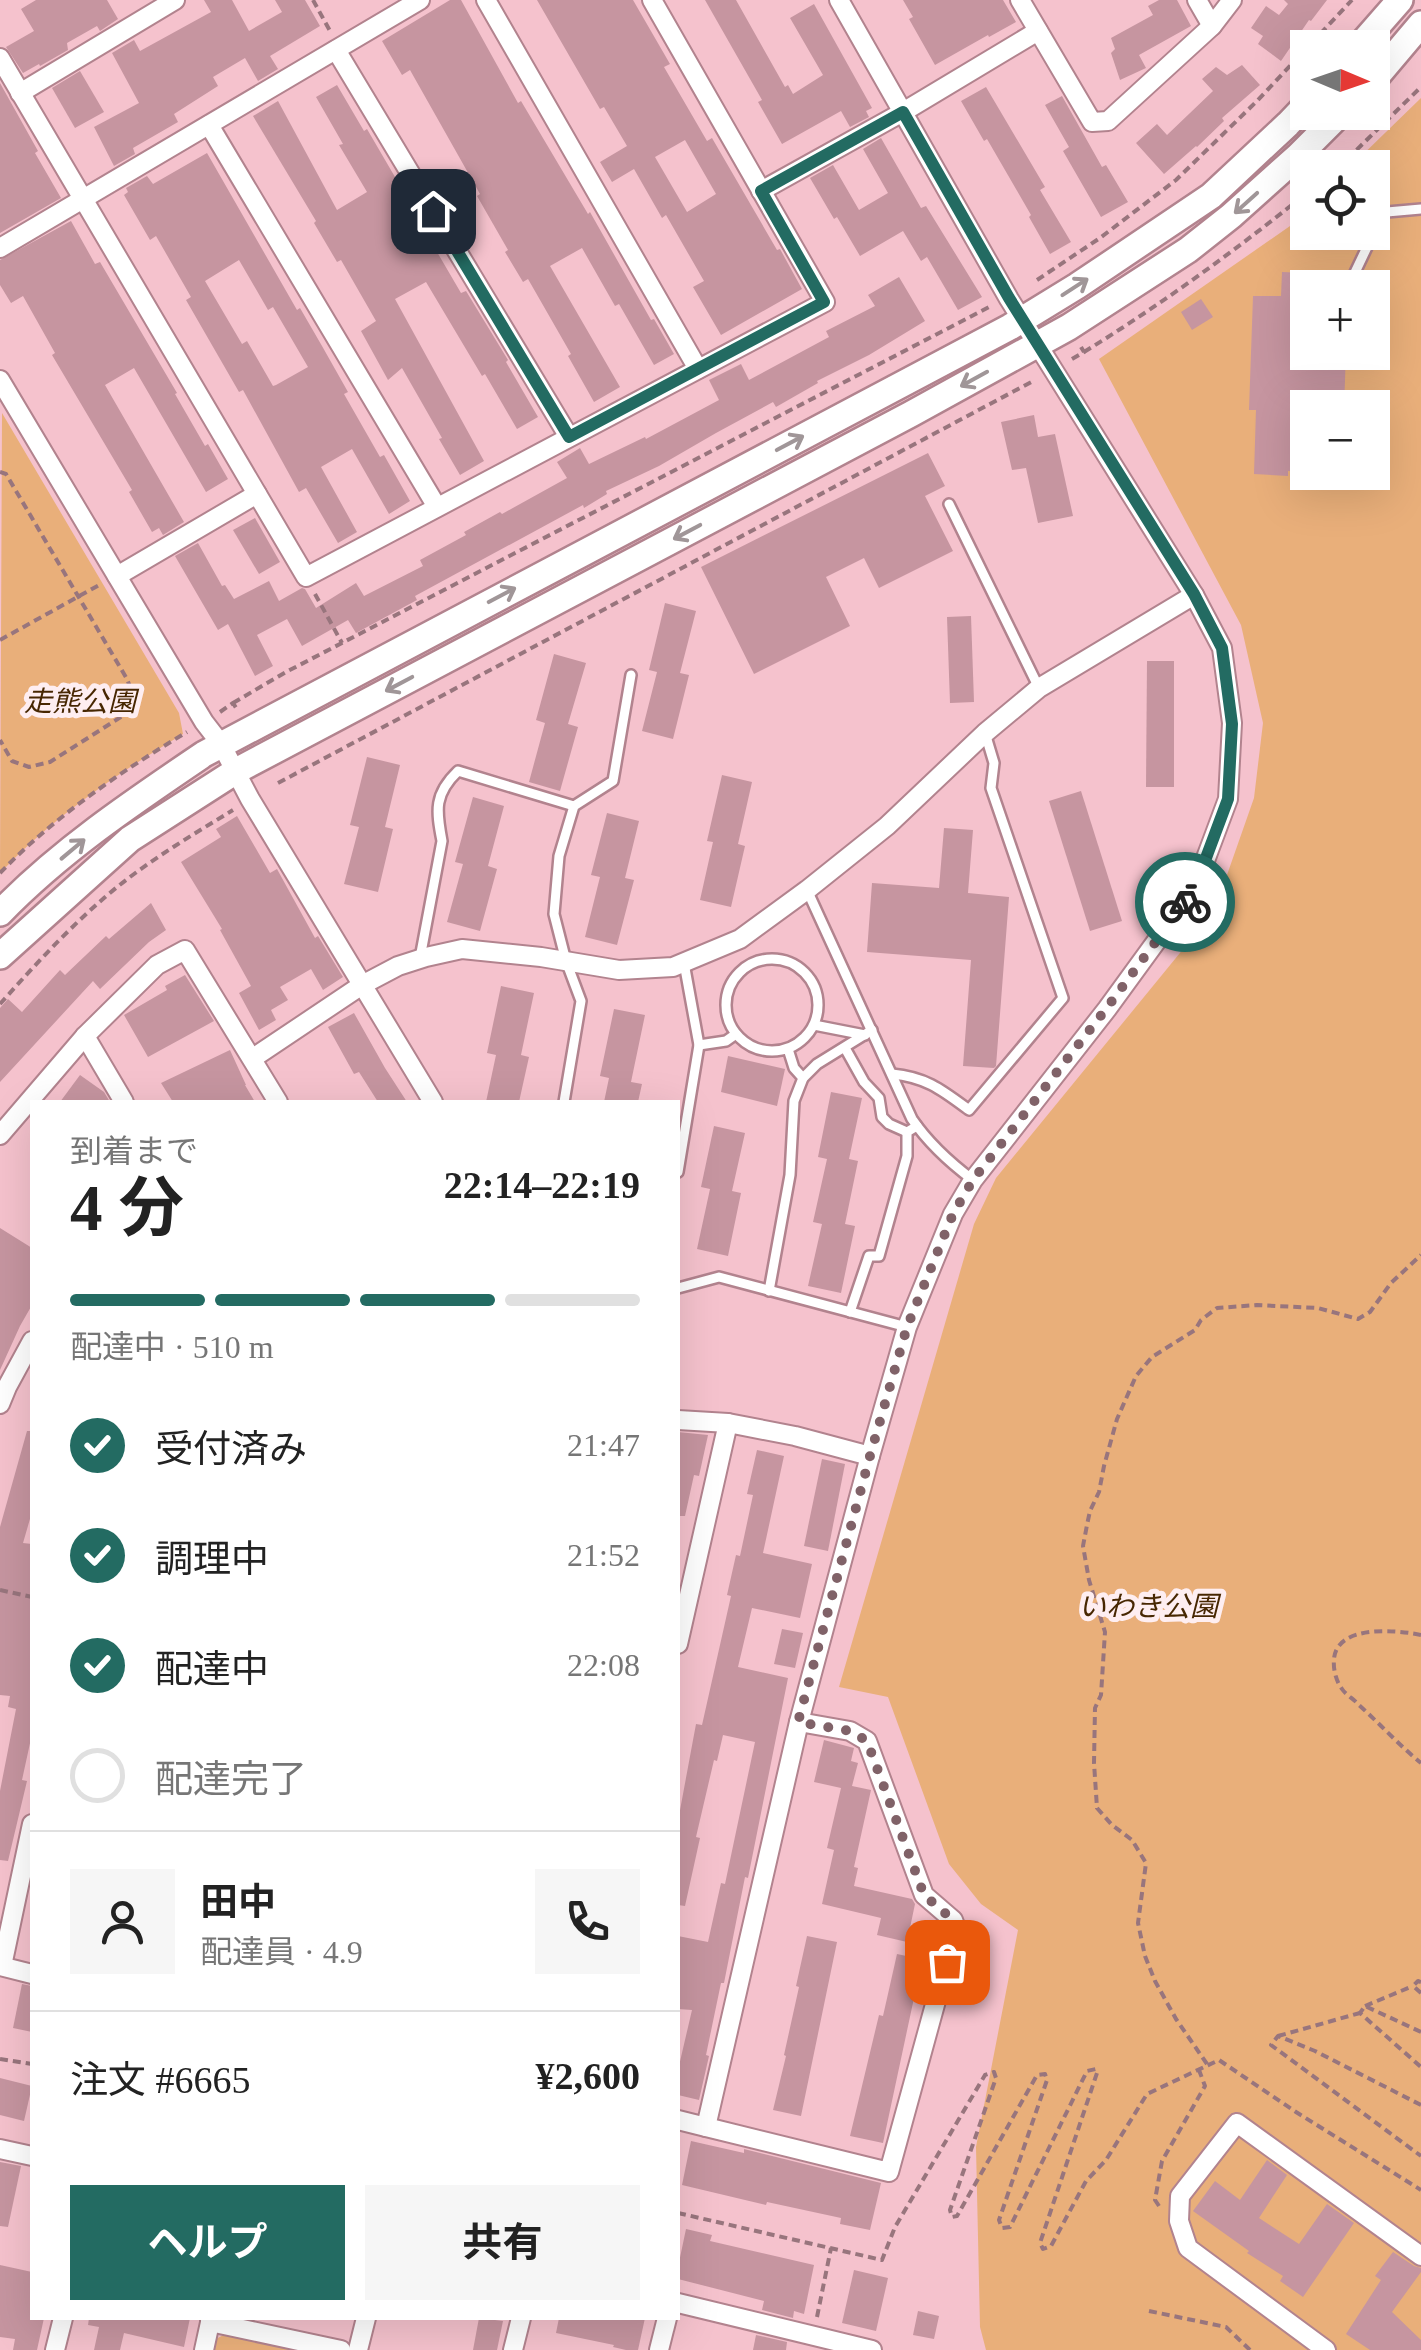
<!DOCTYPE html>
<html lang="ja">
<meta charset="utf-8">
<style>
body{margin:0;font-family:"Times New Roman","Noto Sans JP",serif;background:#f6f6f6;color:#222;height:100vh;display:flex;flex-direction:column;font-size:38px;white-space:nowrap}
*{box-sizing:border-box;margin:0}
p{font-size:32px;color:#767676}
.icon{flex:none;width:55px;height:55px;fill:none;stroke:currentColor;stroke-width:2;stroke-linecap:round;stroke-linejoin:round}
.map{position:relative;flex:1;overflow:hidden}
.details{position:absolute;left:30px;top:1100px;width:650px;height:1220px;display:flex;flex-direction:column;background:#fff;border-radius:0px;box-shadow:0 10px 40px #0002}
.details>*{flex:none}
.needle{width:65px;rotate:92deg}
.tools{position:absolute;left:1290px;top:30px;display:grid;gap:20px}
.tools a{display:grid;place-items:center;width:100px;height:100px;border-radius:0px;background:#fff;box-shadow:0 10px 40px #0002;font-size:50px}
.pin{position:absolute;display:grid;place-items:center;width:85px;height:85px;color:#fff;margin:-42px;border-radius:20px;box-shadow:0 5px 15px #0006}
.courier{position:absolute;display:grid;place-items:center;width:100px;height:100px;margin:-50px;border:8px solid #236b62;border-radius:50%;background:#fff;color:#222;box-shadow:0 2px 12px #0007}
.overview em{font-style:normal;font-weight:700}
.overview div{display:flex;flex-direction:column-reverse}
.overview{display:flex;align-items:center;justify-content:space-between;height:170px;padding:0 40px}
h1{font-size:65px;font-weight:700;line-height:75px}
.bar{display:grid;grid-template-columns:repeat(4,1fr);gap:15px 10px;align-content:center;height:120px;padding:0 40px}
.bar i{height:12px;border-radius:8px;background:#e0e0e0}
.bar .current{background:#236b62}
.bar p{grid-column:span 4}
.line{display:flex;align-items:center;gap:25px;padding:0 40px;border-top:2px solid #e0e0e0}
.line div{flex:1}
.round{display:grid;place-items:center;flex:none;width:105px;height:105px;border-radius:0px;background:#f6f6f6}
ol{padding:0 40px;list-style:none}
li{display:flex;align-items:center;gap:30px;height:110px}
li p{margin-inline-start:auto}
li .icon{padding:10px;border-radius:50%;background:#236b62;color:#fff;stroke-width:4}
li:last-child{color:#767676}
li i{width:55px;height:55px;border:5px solid #e0e0e0;border-radius:50%}
.primary-button{display:flex;gap:20px;margin-top:auto;padding:20px 40px}
.primary-button a{flex:1;height:115px;border-radius:0px;background:#236b62;color:#fff;font-size:40px;font-weight:700;line-height:115px;text-align:center}
.primary-button a+a{background:#f6f6f6;color:#222}
.map>svg:first-child{display:block}
.green{fill:#e9af7a;fill-rule:evenodd}
.building{fill:#c695a0;fill-rule:evenodd}
.lines{fill:none;stroke-linecap:round;stroke-linejoin:round}
.lane-casing{stroke:#b2838e;stroke-width:14}
.street-casing{stroke:#b2838e;stroke-width:22}
.secondary-casing{stroke:#b2838e;stroke-width:30}
.path{stroke:#98757d;stroke-width:4;stroke-dasharray:8 5;stroke-linecap:butt}
.lane{stroke:#fff;stroke-width:9}
.street{stroke:#fff;stroke-width:18}
.secondary{stroke:#fff;stroke-width:25}
.oneway{stroke:#a09698}
.done{stroke:#806268;stroke-width:10;stroke-dasharray:0 18}
.route{stroke:#236b62;stroke-width:12}
.labels{text-anchor:middle;stroke-width:10;stroke-linejoin:round;paint-order:stroke}
.park-label{font-size:28px;font-style:italic;fill:#472702;stroke:#feeef1}
</style>
<div class="map">
<svg width="1421" height="2350" viewBox="0 0 1421 2350">
<rect width="100%" height="100%" fill="#f5c2cd"/>
<g class="green">
<path d="M1421,98V2350H986L980,2327L976,2147L1018,1930L981,1904L949,1864L888,1697L839,1687L974,1224L996,1178L1193,937L1221,892L1254,798L1263,723L1241,625L1099,359L1290,226L1307,210L1308,232H1372V168L1350,167ZM1308,288H1372V352H1308ZM1308,408H1372V472H1308Z"/>
<path d="M2,413L179,713L183,734C118,773 52,818 0,873Z"/>
<polygon points="229,2332 302,2350 214,2350 216,2339"/>
</g>
<g class="building">
<polygon points="36,0 107,0 118,19 100,31 97,26 67,43 68,50 40,66 39,64 23,73 6,47 34,31 21,9"/>
<polygon points="204,0 232,0 249,31 282,12 275,0 305,0 320,26 270,56 278,69 258,81 245,58 213,77 218,86 174,114 178,122 133,148 135,154 114,166 94,127 139,103 112,53 134,40 140,51 211,12"/>
<polygon points="450,0 461,0 518,103 521,101 588,214 590,212 651,320 654,319 674,354 654,365 619,304 615,306 582,248 550,266 620,387 594,402 568,356 571,354 528,279 523,282 505,252 508,250 477,196 480,194 410,70 402,75 382,41"/>
<path d="M537,0H633L670,64L664,67L707,141L712,138L777,250L780,249L802,289L721,335L693,287L704,281L666,215L662,218L634,169L612,182L600,162L627,146L604,107L600,109ZM685,140L716,194L687,212L655,157Z"/>
<polygon points="705,0 736,0 785,87 788,85 793,94 823,75 790,18 814,4 872,108 866,111 869,117 850,127 841,111 782,144 758,102 762,100"/>
<polygon points="903,0 1003,0 1016,22 989,37 988,35 935,65 909,19 913,17"/>
<polygon points="1159,0 1177,0 1191,26 1139,55 1146,68 1120,80 1111,53 1115,49 1111,38 1153,15 1148,6"/>
<polygon points="1284,0 1327,0 1311,21 1309,20 1281,61 1258,44 1263,36 1251,28 1266,6 1279,15 1288,4"/>
<polygon points="1242,65 1260,85 1222,118 1224,121 1197,147 1196,146 1164,174 1136,143 1157,124 1167,135 1213,91 1202,79 1216,67 1227,75"/>
<polygon points="80,71 104,112 75,128 52,88"/>
<polygon points="0,83 38,151 35,153 61,198 0,233"/>
<polygon points="337,85 364,131 367,129 402,189 404,188 420,213 416,216 461,293 466,291 508,360 506,362 538,417 517,429 485,374 482,376 426,282 395,299 484,461 460,475 439,439 442,438 402,368 388,380 361,331 376,321 341,260 337,262 314,223 316,221 253,116 278,101 337,210 367,192 339,145 343,144 316,97"/>
<polygon points="986,87 1045,187 1040,190 1071,242 1050,254 1029,217 1031,215 987,139 984,141 961,101"/>
<polygon points="1062,96 1102,167 1106,165 1128,202 1101,217 1063,151 1069,147 1045,105"/>
<polygon points="881,138 921,208 926,206 982,297 958,310 927,257 921,261 903,231 860,256 837,217 834,219 810,178 833,165 859,210 888,193 863,149"/>
<path d="M207,153L297,310L300,308L322,346L348,392L344,394L380,457L384,455L410,501L389,514L352,449L321,467L357,532L338,543L306,488L299,492L243,390L239,392L186,300L191,297L156,236L150,240L124,195L128,192L126,188L147,176L153,184ZM239,260L268,310L273,307L308,367L276,385L273,386L247,341L242,344L205,281Z"/>
<polygon points="71,221 95,264 100,262 177,393 175,394 205,446 208,444 228,479 206,492 134,368 105,385 184,522 163,535 159,528 152,532 129,492 132,490 52,355 55,353 23,296 11,303 0,285 0,260"/>
<polygon points="1282,272 1308,273 1308,352 1346,352 1344,408 1308,408 1308,472 1288,471 1288,476 1254,474 1256,410 1249,410 1253,296 1281,296"/>
<polygon points="899,277 925,321 869,355 817,381 818,383 776,407 773,402 716,433 659,466 606,491 607,494 584,508 583,505 415,596 417,600 356,633 348,620 302,646 287,619 257,635 273,666 255,676 228,624 218,630 175,556 198,543 222,586 225,585 234,599 269,581 279,601 302,588 305,589 316,608 356,583 364,596 423,566 420,560 466,535 464,532 500,512 502,514 567,478 557,462 580,448 589,464 645,437 646,439 719,400 709,380 741,364 749,380 829,337 826,331 875,306 868,295"/>
<polygon points="1201,299 1213,317 1192,330 1181,312"/>
<polygon points="1034,415 1038,437 1055,434 1073,516 1038,523 1026,468 1012,470 1001,422"/>
<polygon points="928,453 945,486 925,496 953,551 879,588 864,558 826,577 850,626 754,674 701,567"/>
<polygon points="255,518 280,562 259,574 233,530"/>
<polygon points="665,603 696,611 680,673 689,675 673,739 642,731 657,672 649,670"/>
<polygon points="971,616 974,702 950,703 947,617"/>
<polygon points="554,654 586,663 568,724 578,727 560,791 529,782 545,723 536,720"/>
<polygon points="1147,661 1174,661 1174,787 1146,787"/>
<polygon points="367,757 400,765 385,827 393,829 378,892 344,884 359,827 350,825"/>
<polygon points="722,775 752,782 738,844 745,846 731,907 700,900 713,842 707,841"/>
<polygon points="1081,791 1122,921 1090,931 1049,801"/>
<polygon points="473,797 504,806 488,866 497,869 480,931 447,922 463,864 455,862"/>
<polygon points="607,813 639,821 625,878 634,880 617,945 585,937 600,877 591,875"/>
<polygon points="237,816 270,873 277,869 315,938 318,936 343,977 323,990 311,969 280,987 288,1000 271,1010 276,1020 259,1030 239,993 251,986 220,930 222,929 181,862 221,837 216,829"/>
<polygon points="944,828 973,830 968,893 1009,897 996,1066 994,1068 963,1066 971,960 867,952 872,883 939,888"/>
<polygon points="151,903 166,930 149,942 100,989 93,981 0,1082 0,1008 8,999 22,1012 60,970 65,975 106,936 109,939"/>
<polygon points="185,975 214,1021 148,1057 124,1015 167,990 165,986"/>
<polygon points="501,986 534,993 521,1055 529,1057 519,1102 486,1102 496,1055 487,1053"/>
<polygon points="614,1009 645,1015 631,1082 642,1084 638,1102 604,1102 609,1078 600,1076"/>
<polygon points="354,1013 385,1068 407,1102 378,1102 359,1072 354,1074 328,1027"/>
<polygon points="230,1050 246,1085 245,1085 255,1102 173,1102 161,1083"/>
<polygon points="728,1056 785,1069 777,1106 721,1092"/>
<polygon points="80,1075 104,1092 110,1102 60,1102"/>
<polygon points="831,1092 862,1098 849,1159 858,1161 845,1224 855,1226 841,1293 808,1286 822,1224 813,1222 827,1159 818,1157"/>
<polygon points="714,1126 745,1133 732,1191 741,1193 728,1256 697,1249 710,1189 701,1187"/>
<polygon points="0,1228 32,1248 32,1305 20,1326 0,1370"/>
<polygon points="27,1431 32,1431 32,1512 23,1543 32,1544 32,1734 22,1780 27,1781 8,1861 0,1860 0,1791 16,1709 8,1707 10,1696 0,1695 0,1527"/>
<polygon points="678,1432 708,1435 699,1476 694,1475 685,1516 678,1516"/>
<polygon points="757,1450 784,1456 763,1553 812,1564 800,1618 752,1608 738,1667 788,1678 748,1878 745,1877 724,1983 721,1983 706,2055 709,2056 699,2100 678,2095 678,2070 692,2010 678,2009 678,1936 708,1942 721,1883 725,1884 755,1742 723,1735 717,1761 714,1760 696,1837 700,1838 685,1906 678,1905 678,1821 696,1724 702,1725 731,1596 727,1595 736,1555 740,1556 753,1495 747,1494"/>
<polygon points="822,1459 845,1464 828,1551 804,1546"/>
<polygon points="782,1629 803,1633 795,1668 774,1664"/>
<polygon points="824,1740 854,1748 851,1761 858,1763 852,1786 871,1790 854,1867 858,1868 854,1886 912,1899 915,1904 907,1942 877,1935 881,1918 822,1904 834,1850 827,1848 841,1788 814,1782"/>
<polygon points="807,1936 837,1942 801,2116 773,2110 786,2056 784,2055 799,1987 796,1986"/>
<polygon points="897,1954 925,1960 917,1999 914,1998 883,2143 850,2136 879,2015 883,2016"/>
<polygon points="22,1984 32,1986 32,2032 13,2028"/>
<polygon points="0,2078 32,2086 24,2121 0,2115"/>
<polygon points="691,2141 744,2153 744,2149 881,2183 870,2230 840,2224 841,2218 767,2202 766,2205 682,2185"/>
<polygon points="1267,2160 1287,2175 1259,2218 1299,2244 1327,2204 1354,2223 1303,2297 1280,2281 1283,2276 1247,2253 1249,2251 1193,2211 1215,2181 1240,2200"/>
<polygon points="0,2162 21,2166 8,2227 0,2226"/>
<polygon points="686,2229 712,2235 710,2241 814,2265 804,2314 794,2311 793,2318 762,2310 764,2301 678,2279 678,2267"/>
<polygon points="1393,2252 1414,2266 1421,2268 1421,2272 1392,2312 1421,2340 1421,2350 1370,2350 1346,2334 1381,2280 1375,2276"/>
<polygon points="0,2265 32,2272 32,2318 44,2318 37,2350 13,2350 15,2339 0,2337"/>
<polygon points="854,2270 888,2278 876,2331 842,2323"/>
<polygon points="918,2311 939,2316 934,2339 913,2335"/>
<polygon points="89,2318 190,2318 184,2347 124,2333 120,2350 94,2350 99,2327 88,2325"/>
<polygon points="479,2318 503,2321 497,2350 473,2350"/>
<polygon points="559,2318 645,2318 638,2350 626,2350 613,2347 614,2345 556,2333"/>
<polygon points="756,2335 787,2342 786,2350 753,2350"/>
</g>
<g class="lines">
<g class="lane-casing">
<g id="lane">
<polyline points="1372,216 1387,212 1421,209"/>
<polyline points="1327,236 1334,232"/>
<polyline points="1349,285 1369,243 1369,232"/>
<polyline points="949,504 1039,688"/>
<path d="M807,890L912,1119C929,1144 949,1162 973,1180"/>
<path d="M420,958L442,841C436,810 434,794 458,771L574,806"/>
<circle cx="772" cy="1005" r="46"/>
<polyline points="814,1025 865,1035"/>
<polyline points="699,1045 726,1041 736,1034"/>
<polyline points="845,1048 864,1082 879,1098 882,1117 889,1124 907,1132"/>
<polyline points="788,1049 794,1068 803,1078"/>
<path d="M892,1074C926,1077 942,1090 969,1110L1063,998L991,788L994,763L985,733"/>
<polyline points="564,1102 581,1001 566,961 554,914 559,856 574,806 613,781 631,675"/>
<polyline points="678,1172 699,1045 684,963"/>
<polyline points="678,1288 719,1277 907,1327"/>
<polyline points="769,1291 790,1175 794,1101 803,1078 817,1064 872,1030"/>
<polyline points="850,1312 869,1256 879,1256 907,1156 907,1132 917,1126"/>
</g>
</g>
<g class="street-casing">
<g id="street">
<polyline points="486,0 698,369"/>
<polyline points="839,0 1009,299 1194,595 1222,648 1232,723 1228,799 1200,874 1182,906 1107,1009 973,1180 953,1214 907,1327 870,1456"/>
<polyline points="1020,0 1092,122 1108,121 1212,26 1232,0"/>
<polyline points="1197,0 1212,26"/>
<polyline points="336,50 569,437"/>
<polyline points="0,58 306,577 825,302 652,0"/>
<polyline points="20,93 175,0"/>
<polyline points="209,125 437,507"/>
<polyline points="761,191 903,112 1038,31"/>
<polyline points="0,248 420,0"/>
<polyline points="0,380 204,722 221,744 250,799 433,1102"/>
<polyline points="117,576 257,494"/>
<polyline points="85,1036 124,1102"/>
<polyline points="253,1058 362,985 398,966 426,957 462,949 541,957 619,970 673,967 740,939 807,890 887,826 985,733 1039,688 1194,595"/>
<polyline points="0,1135 85,1036 157,965 185,950 278,1102"/>
<polyline points="0,1404 7,1387 32,1341"/>
<polyline points="678,1420 728,1423 795,1436 870,1456 799,1722 706,2127 678,2120"/>
<polyline points="678,1644 728,1423"/>
<polyline points="0,1966 32,1974"/>
<polyline points="2,1966 32,1824"/>
<polyline points="706,2127 889,2172 956,1928 953,1920 924,1895 867,1741 850,1731 799,1722"/>
<polyline points="0,2149 32,2156"/>
<polyline points="678,2303 872,2350"/>
<polyline points="210,2322 341,2350"/>
<polyline points="55,2350 63,2318"/>
<polyline points="204,2350 211,2318"/>
<polyline points="358,2350 366,2318"/>
<polyline points="513,2350 521,2318"/>
<polyline points="659,2350 667,2318"/>
<polyline points="1326,2350 1188,2248 1179,2221 1180,2196 1237,2123 1421,2256"/>
</g>
</g>
<g class="secondary-casing">
<g id="secondary">
<polyline points="1358,48 1400,0"/>
<polyline points="1372,82 1421,24"/>
<path d="M0,913C60,851 133,802 204,754L1010,327L1077,286L1211,196L1288,124L1308,103"/>
<polyline points="0,956 130,839 236,771 911,414 1069,327 1188,250 1231,216 1298,156 1342,112"/>
</g>
</g>
<g class="path">
<polyline points="313,0 330,31"/>
<polyline points="1338,168 1421,87"/>
<polyline points="1037,280 1100,238 1176,180 1257,101 1352,0"/>
<path d="M1084,352C1162,304 1236,250 1308,192"/>
<polyline points="1072,359 1084,352 1081,347"/>
<polyline points="0,472 6,474 127,679 132,692 124,715 50,762 29,767 12,761 0,740"/>
<polyline points="315,594 342,643"/>
<polyline points="0,640 101,584"/>
<polyline points="233,703 286,672 991,306"/>
<polyline points="220,712 233,703 238,711"/>
<polyline points="278,783 1035,380"/>
<path d="M0,873C54,817 120,772 187,732"/>
<path d="M0,1004C33,967 67,930 104,898C143,864 189,837 233,810"/>
<polyline points="0,1590 32,1597"/>
<path d="M1421,1635C1397,1630 1337,1624 1334,1659C1333,1669 1336,1681 1342,1689C1346,1695 1354,1699 1359,1705C1380,1724 1399,1745 1421,1763"/>
<polyline points="1421,1982 1418,1981 1413,1986 1421,1993"/>
<polyline points="1365,2006 1413,1986"/>
<polyline points="1421,2032 1365,2006 1360,2013 1421,2067"/>
<polyline points="1278,2036 1360,2013"/>
<polyline points="0,2059 32,2064"/>
<polyline points="1207,2064 1176,2019 1155,1981 1145,1956 1138,1923 1146,1863 1132,1840 1112,1825 1097,1808 1094,1763 1095,1708 1101,1695 1105,1632 1089,1580 1083,1546 1087,1525 1090,1511 1099,1492 1104,1466 1117,1419 1136,1376 1152,1357 1195,1330 1201,1320 1217,1308 1257,1305 1318,1308 1358,1319 1370,1312 1391,1283 1421,1255"/>
<polyline points="1421,2105 1315,2051 1278,2036 1271,2045 1421,2156"/>
<polyline points="1159,2206 1155,2200 1162,2161 1205,2086 1199,2070"/>
<polyline points="678,2213 882,2260 895,2227 985,2075 994,2072 996,2078 950,2210 952,2217 957,2216 1037,2075 1045,2074 1047,2080 999,2220 1002,2228 1010,2227 1087,2071 1096,2069 1097,2073 1040,2243 1043,2249 1051,2246 1086,2181 1106,2160 1147,2094 1219,2060 1296,2112 1421,2190"/>
<polyline points="1149,2311 1226,2327 1250,2350"/>
<polyline points="817,2317 831,2248"/>
</g>
<use href="#lane" class="lane"/>
<use href="#street" class="street"/>
<use href="#secondary" class="secondary"/>
</g>
<defs><path id="oneway-shaft" d="M-6 0H5M1.5-3L5.5 0L1.5 3" fill="none" stroke-width="1.6" stroke-linecap="round" stroke-linejoin="round" transform="scale(2.5)"/></defs>
<g class="oneway">
<use href="#oneway-shaft" transform="translate(1246 203) rotate(138)"/>
<use href="#oneway-shaft" transform="translate(1075 287) rotate(-33)"/>
<use href="#oneway-shaft" transform="translate(974 379) rotate(151)"/>
<use href="#oneway-shaft" transform="translate(790 443) rotate(-28)"/>
<use href="#oneway-shaft" transform="translate(687 532) rotate(152)"/>
<use href="#oneway-shaft" transform="translate(502 595) rotate(-28)"/>
<use href="#oneway-shaft" transform="translate(399 684) rotate(152)"/>
<use href="#oneway-shaft" transform="translate(73 849) rotate(-40)"/>
</g>
<g class="lines">
<polyline class="done" points="947,1962 956,1928 953,1920 924,1895 867,1741 850,1731 798,1722 870,1456 907,1327 953,1214 973,1180 1106,1009 1185,902"/>
<polyline class="route" points="433,211 569,437 824,302 761,191 903,112 1009,298 1194,594 1222,648 1232,724 1228,799 1200,874 1185,902"/>
</g>
<g class="labels">
<g class="park-label">
<text x="80" y="711">走熊公園</text>
<text x="1148" y="1616">いわき公園</text>
</g>
</g>
</svg>
<div class="tools">
<a><svg class="needle" viewBox="-14 -14 28 28"><path d="M0-13l5 13h-10z" fill="#e53935"/><path d="M0 13l5-13h-10z" fill="#767676"/></svg></a>
<a><svg class="icon" aria-label="locate" viewBox="0 0 24 24"><circle cx="12" cy="12" r="6"/><path d="M12 2v4M12 18v4M2 12h4M18 12h4"/></svg></a>
<a>+</a>
<a>−</a>
</div>
<div class="pin" style="left:947px;top:1962px;background:#ea580c"><svg class="icon" aria-label="bag" viewBox="0 0 24 24"><path d="M5 8h14l-1 12H6zM9 8a3 3 0 0 1 6 0"/></svg></div>
<div class="pin" style="left:433px;top:211px;background:#1f2937"><svg class="icon" aria-label="home" viewBox="0 0 24 24"><path d="M3 11l9-7 9 7M6 9v11h12V9"/></svg></div>
<div class="courier" style="left:1185px;top:902px"><svg class="icon" aria-label="bike" viewBox="0 0 24 24"><circle cx="6" cy="16" r="4"/><circle cx="18" cy="16" r="4"/><path d="M6 16l4-8h5l3 8M10 8l3 8H6M13 5h3"/></svg></div>
<section class="details">
<div class="overview"><div><h1>4 分</h1><p>到着まで</p></div><em>22:14–22:19</em></div>
<div class="bar"><i class="current"></i><i class="current"></i><i class="current"></i><i></i><p>配達中 · 510 m</p></div>
<ol>
<li><svg class="icon" aria-label="check" viewBox="0 0 24 24"><path d="M5 12l5 5 9-10"/></svg>受付済み<p>21:47</p></li>
<li><svg class="icon" aria-label="check" viewBox="0 0 24 24"><path d="M5 12l5 5 9-10"/></svg>調理中<p>21:52</p></li>
<li><svg class="icon" aria-label="check" viewBox="0 0 24 24"><path d="M5 12l5 5 9-10"/></svg>配達中<p>22:08</p></li>
<li><i></i>配達完了</li>
</ol>
<div class="line" style="height:180px"><a class="round"><svg class="icon" aria-label="person" viewBox="0 0 24 24"><circle cx="12" cy="8" r="4"/><path d="M4 21q1-7 8-7t8 7"/></svg></a><div><b>田中</b><p>配達員 · 4.9</p></div><a class="round"><svg class="icon" aria-label="phone" viewBox="0 0 24 24"><path d="M5 4h4l2 5-3 2q2 4 5 5l2-3 5 2v4C11 20 4 13 5 4z"/></svg></a></div>
<div class="line" style="height:130px"><div>注文 #6665</div><b>¥2,600</b></div>
<div class="primary-button"><a>ヘルプ</a><a>共有</a></div>
</section>
</div>
